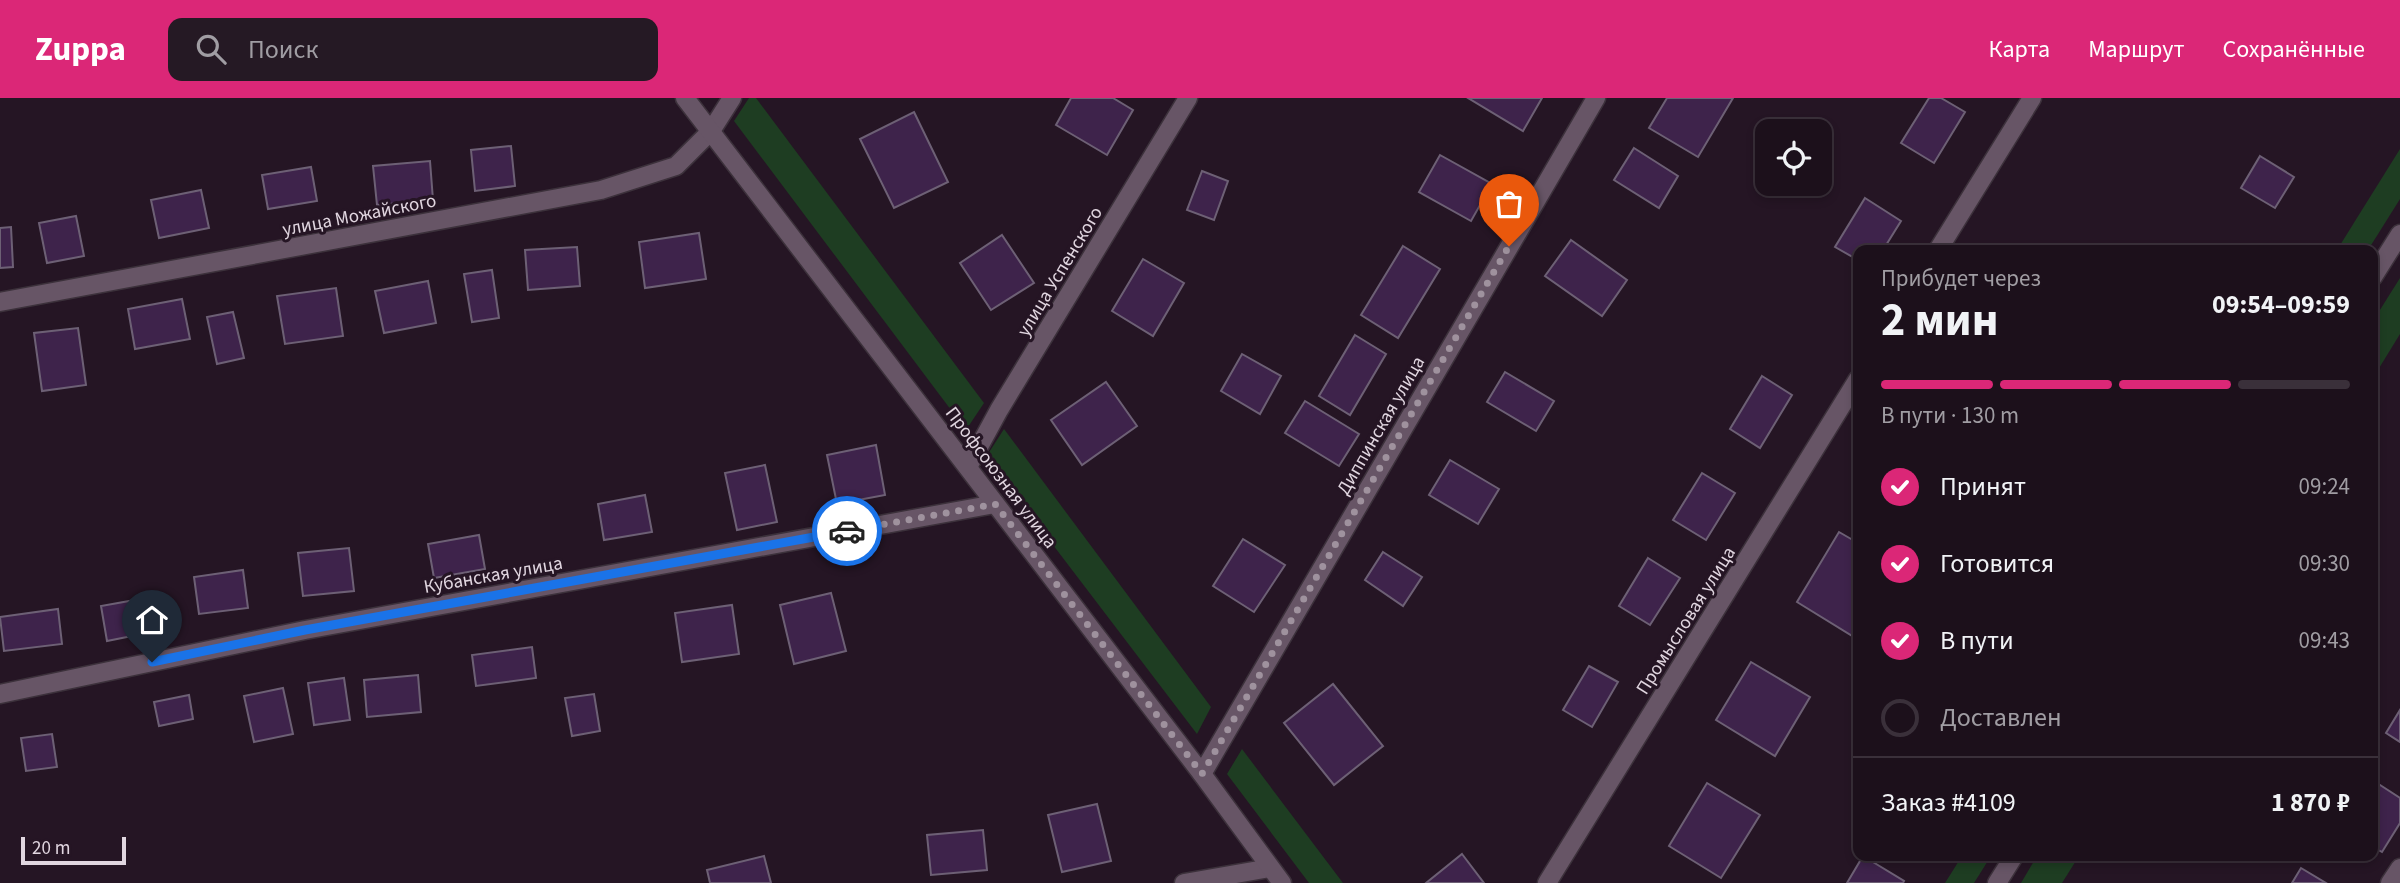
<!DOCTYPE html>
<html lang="ru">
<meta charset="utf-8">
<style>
body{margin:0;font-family:"Source Sans 3",sans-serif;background:#251924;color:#f1f3f6;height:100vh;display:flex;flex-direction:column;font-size:26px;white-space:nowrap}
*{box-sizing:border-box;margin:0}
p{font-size:23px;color:#a09da3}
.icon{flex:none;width:38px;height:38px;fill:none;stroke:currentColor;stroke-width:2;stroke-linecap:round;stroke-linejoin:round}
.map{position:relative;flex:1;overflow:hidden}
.side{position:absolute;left:1853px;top:147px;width:525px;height:616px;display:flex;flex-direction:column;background:#1c101b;border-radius:14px;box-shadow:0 4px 10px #0003,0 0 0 2px #3a303a}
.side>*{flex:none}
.fabs{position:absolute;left:1755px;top:21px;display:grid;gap:14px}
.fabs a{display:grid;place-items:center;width:77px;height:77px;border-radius:14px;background:#1c101b;box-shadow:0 4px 10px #0003,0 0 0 2px #3a303a;font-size:35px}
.scale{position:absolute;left:21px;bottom:18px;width:105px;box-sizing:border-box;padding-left:7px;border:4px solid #e1d6e0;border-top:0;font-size:19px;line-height:24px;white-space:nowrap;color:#e1d6e0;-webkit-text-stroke:5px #251524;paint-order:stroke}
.pin{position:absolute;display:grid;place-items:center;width:60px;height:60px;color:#fff;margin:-72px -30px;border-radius:50% 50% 50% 0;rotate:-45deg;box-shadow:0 0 7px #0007}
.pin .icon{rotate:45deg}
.courier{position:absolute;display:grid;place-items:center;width:70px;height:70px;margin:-35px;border:5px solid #1a73e8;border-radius:50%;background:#fff;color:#222;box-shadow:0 2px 9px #0007}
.summary em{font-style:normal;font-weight:700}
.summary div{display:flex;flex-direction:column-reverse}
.summary{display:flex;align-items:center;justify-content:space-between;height:119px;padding:0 28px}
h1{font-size:46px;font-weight:700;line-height:52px}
.bar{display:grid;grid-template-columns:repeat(4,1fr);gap:10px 7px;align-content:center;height:84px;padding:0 28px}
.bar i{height:9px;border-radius:5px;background:#3a303a}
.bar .current{background:#db2777}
.bar p{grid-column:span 4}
.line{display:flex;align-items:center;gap:18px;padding:0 28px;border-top:2px solid #3a303a}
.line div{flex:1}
ol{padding:0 28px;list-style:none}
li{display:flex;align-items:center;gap:21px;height:77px}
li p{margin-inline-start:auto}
li .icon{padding:7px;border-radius:50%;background:#db2777;color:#fff;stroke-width:4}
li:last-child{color:#a09da3}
li i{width:38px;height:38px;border:4px solid #3a303a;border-radius:50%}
header{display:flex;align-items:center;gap:42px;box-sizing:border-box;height:98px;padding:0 35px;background:#db2777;color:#fff}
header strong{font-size:33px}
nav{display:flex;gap:38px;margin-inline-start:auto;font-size:24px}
.search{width:490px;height:63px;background:#251924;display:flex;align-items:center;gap:18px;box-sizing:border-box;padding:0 24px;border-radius:14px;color:#a09da3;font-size:26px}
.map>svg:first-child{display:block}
.green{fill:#1e3d22}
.building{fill:#3e234b;stroke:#6d6075;stroke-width:2}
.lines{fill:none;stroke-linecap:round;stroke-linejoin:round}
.minor-casing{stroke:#3c313b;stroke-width:21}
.tertiary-casing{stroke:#3c313b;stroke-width:21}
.minor{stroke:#675566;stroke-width:18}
.tertiary{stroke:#675566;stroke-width:18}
.done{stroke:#9f929e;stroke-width:7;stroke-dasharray:0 12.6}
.route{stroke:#1a73e8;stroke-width:9}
.labels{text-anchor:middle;stroke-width:6;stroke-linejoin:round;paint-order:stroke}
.street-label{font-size:19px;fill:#e1d6e0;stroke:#251524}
</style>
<header>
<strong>Zuppa</strong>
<div class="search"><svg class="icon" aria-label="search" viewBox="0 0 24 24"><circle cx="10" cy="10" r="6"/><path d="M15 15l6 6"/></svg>Поиск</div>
<nav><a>Карта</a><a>Маршрут</a><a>Сохранённые</a></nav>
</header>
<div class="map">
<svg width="2400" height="785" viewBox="0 0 2400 785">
<rect width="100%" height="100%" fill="#251524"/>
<g class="green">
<polygon points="749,0 756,0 984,305 966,332 734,23"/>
<polygon points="2400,51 2400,101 2368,152 2337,152"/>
<polygon points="2400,180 2400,236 2373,280 2373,223"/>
<polygon points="1004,331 1211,609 1197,636 986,359"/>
<polygon points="1242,651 1343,785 1309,785 1227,676"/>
<polygon points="1962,758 1991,758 1974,785 1945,785"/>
<polygon points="2037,758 2079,758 2062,785 2021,785"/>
</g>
<g class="building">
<polygon points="1071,0 1113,0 1133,12 1107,57 1056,27"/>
<polygon points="1468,0 1542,0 1523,33"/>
<polygon points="1667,0 1733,0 1698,59 1649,30"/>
<polygon points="1929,0 1941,0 1965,14 1934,65 1901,45"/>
<polygon points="914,14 948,84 894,110 860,41"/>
<polygon points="511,48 515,88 475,93 471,52"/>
<polygon points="1634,50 1678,78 1659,110 1614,82"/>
<polygon points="1440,57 1492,86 1471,123 1419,94"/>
<polygon points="2260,58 2294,79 2275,110 2241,90"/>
<polygon points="430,63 433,102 377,107 373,68"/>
<polygon points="311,69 317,103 268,111 262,77"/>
<polygon points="1202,73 1228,83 1214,122 1187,112"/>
<polygon points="201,92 209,130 159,140 151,102"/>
<polygon points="1865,100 1901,123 1883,152 1858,152 1858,162 1835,149"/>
<polygon points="76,118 84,158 47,165 39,125"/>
<polygon points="11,129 13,169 0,170 0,130"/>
<polygon points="699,135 706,181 645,190 639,144"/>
<polygon points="1002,137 1034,185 991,212 960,165"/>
<polygon points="1571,142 1627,182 1602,218 1545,178"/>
<polygon points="1403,148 1440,171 1398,240 1361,217"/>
<polygon points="577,149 580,188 528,192 525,152"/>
<polygon points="1143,161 1184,185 1153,238 1112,213"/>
<polygon points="492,172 499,220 472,224 464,176"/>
<polygon points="428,183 436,225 384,235 375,193"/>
<polygon points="336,190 343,238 285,246 277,198"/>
<polygon points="182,201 190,241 135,251 128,211"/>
<polygon points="233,214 244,260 217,266 207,219"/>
<polygon points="78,230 86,287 42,293 34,235"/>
<polygon points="1355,237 1386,256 1350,317 1319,298"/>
<polygon points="1242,256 1281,278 1260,316 1221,293"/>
<polygon points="1505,274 1554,303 1536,333 1487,304"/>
<polygon points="1762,278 1792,297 1760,350 1730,331"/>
<polygon points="1106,284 1137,328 1082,367 1051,322"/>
<polygon points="1305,303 1359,336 1339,368 1285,335"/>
<polygon points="876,347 885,397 837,406 827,357"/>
<polygon points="1450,362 1499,391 1478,426 1429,397"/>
<polygon points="765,367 777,424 737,432 725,375"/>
<polygon points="1702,375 1735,395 1706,442 1673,422"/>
<polygon points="645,397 652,434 604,442 598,406"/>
<polygon points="1839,434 1858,445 1858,532 1854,539 1797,504"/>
<polygon points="479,437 485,471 434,480 428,446"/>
<polygon points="1243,441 1285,467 1254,514 1213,488"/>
<polygon points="349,450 354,493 303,498 298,455"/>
<polygon points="1383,454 1422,479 1403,508 1365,482"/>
<polygon points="1648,460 1680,480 1650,527 1619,508"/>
<polygon points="243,472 248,510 199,516 194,479"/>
<polygon points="831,495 846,553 794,566 780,507"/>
<polygon points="135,502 142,536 107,543 101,508"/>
<polygon points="732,507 739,556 682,564 675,515"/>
<polygon points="58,511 62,546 4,553 0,519"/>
<polygon points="532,549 536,580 476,588 472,557"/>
<polygon points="1751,564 1810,599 1775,658 1716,622"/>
<polygon points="1589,568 1618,584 1592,629 1563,612"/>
<polygon points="418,577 421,614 367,619 364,582"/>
<polygon points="344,580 350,622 314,627 308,585"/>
<polygon points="1333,586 1383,648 1334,687 1284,625"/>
<polygon points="283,590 293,636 254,644 244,598"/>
<polygon points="594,596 600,633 572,638 565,600"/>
<polygon points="189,597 193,621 159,628 154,604"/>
<polygon points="2400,612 2400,644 2386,635"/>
<polygon points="52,636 57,669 26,673 21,640"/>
<polygon points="1707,685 1760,717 1721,780 1669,748"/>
<polygon points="2377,685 2400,700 2400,725 2382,754 2373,749 2373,692"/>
<polygon points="1097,706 1111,763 1062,774 1048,717"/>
<polygon points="983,732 987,772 931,777 927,737"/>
<polygon points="1462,756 1484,785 1426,785"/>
<polygon points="764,758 771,785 710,785 707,772"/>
<polygon points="1863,758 1904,783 1903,785 1847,785"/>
<polygon points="2301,770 2326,785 2292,785"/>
</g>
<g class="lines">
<g class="minor-casing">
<g id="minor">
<polyline points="1938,152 2032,0"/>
<polyline points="0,204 601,92 676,68 711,33 732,0"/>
<polyline points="968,369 999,312 1188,0"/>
<polyline points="0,596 305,532 995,406"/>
<polyline points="1202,676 1596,0"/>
<polyline points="1184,785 1270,770"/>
<polyline points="1547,785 1858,281"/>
<polyline points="2390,785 2400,770"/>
</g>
</g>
<g class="tertiary-casing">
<g id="tertiary">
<polyline points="685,0 1202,676 1282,785"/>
<polyline points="2373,179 2400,136"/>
<polyline points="1997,785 2014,758"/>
</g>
</g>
<use href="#minor" class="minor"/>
<use href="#tertiary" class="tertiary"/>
</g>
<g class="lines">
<polyline class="done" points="847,433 995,406 1202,676 1509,148"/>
<polyline class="route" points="152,564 305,532 847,433"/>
</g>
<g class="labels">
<g class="street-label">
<text transform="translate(359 116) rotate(-11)" y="7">улица Можайского</text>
<text transform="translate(1059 173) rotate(-59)" y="7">улица Успенского</text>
<text transform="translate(1380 327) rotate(-60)" y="7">Диппинская улица</text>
<text transform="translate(1002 379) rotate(53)" y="7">Профсоюзная улица</text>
<text transform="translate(493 476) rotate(-10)" y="7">Кубанская улица</text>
<text transform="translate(1685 522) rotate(-58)" y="7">Промысловая улица</text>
</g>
</g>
</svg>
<div class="fabs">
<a><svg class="icon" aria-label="locate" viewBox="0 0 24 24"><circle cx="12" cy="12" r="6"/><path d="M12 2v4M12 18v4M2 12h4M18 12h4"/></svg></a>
</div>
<div class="scale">20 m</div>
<div class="pin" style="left:1509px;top:148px;background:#ea580c"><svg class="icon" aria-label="bag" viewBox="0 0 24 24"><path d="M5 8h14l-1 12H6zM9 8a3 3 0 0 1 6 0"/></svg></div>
<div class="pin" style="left:152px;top:564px;background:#1f2937"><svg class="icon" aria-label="home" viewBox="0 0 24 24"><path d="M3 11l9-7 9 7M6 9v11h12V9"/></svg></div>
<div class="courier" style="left:847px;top:433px"><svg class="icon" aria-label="car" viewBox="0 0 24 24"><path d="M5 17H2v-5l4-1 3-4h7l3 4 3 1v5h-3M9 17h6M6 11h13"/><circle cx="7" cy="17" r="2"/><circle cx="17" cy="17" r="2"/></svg></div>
<section class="side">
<div class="summary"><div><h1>2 мин</h1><p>Прибудет через</p></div><em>09:54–09:59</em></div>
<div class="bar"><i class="current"></i><i class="current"></i><i class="current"></i><i></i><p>В пути · 130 m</p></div>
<ol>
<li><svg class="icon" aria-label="check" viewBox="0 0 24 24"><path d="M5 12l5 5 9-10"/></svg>Принят<p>09:24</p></li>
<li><svg class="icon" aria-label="check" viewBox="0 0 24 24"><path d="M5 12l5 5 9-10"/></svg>Готовится<p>09:30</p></li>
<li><svg class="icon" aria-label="check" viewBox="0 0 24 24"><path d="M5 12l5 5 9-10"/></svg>В пути<p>09:43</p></li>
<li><i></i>Доставлен</li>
</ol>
<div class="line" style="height:91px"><div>Заказ #4109</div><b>1 870 ₽</b></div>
</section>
</div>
